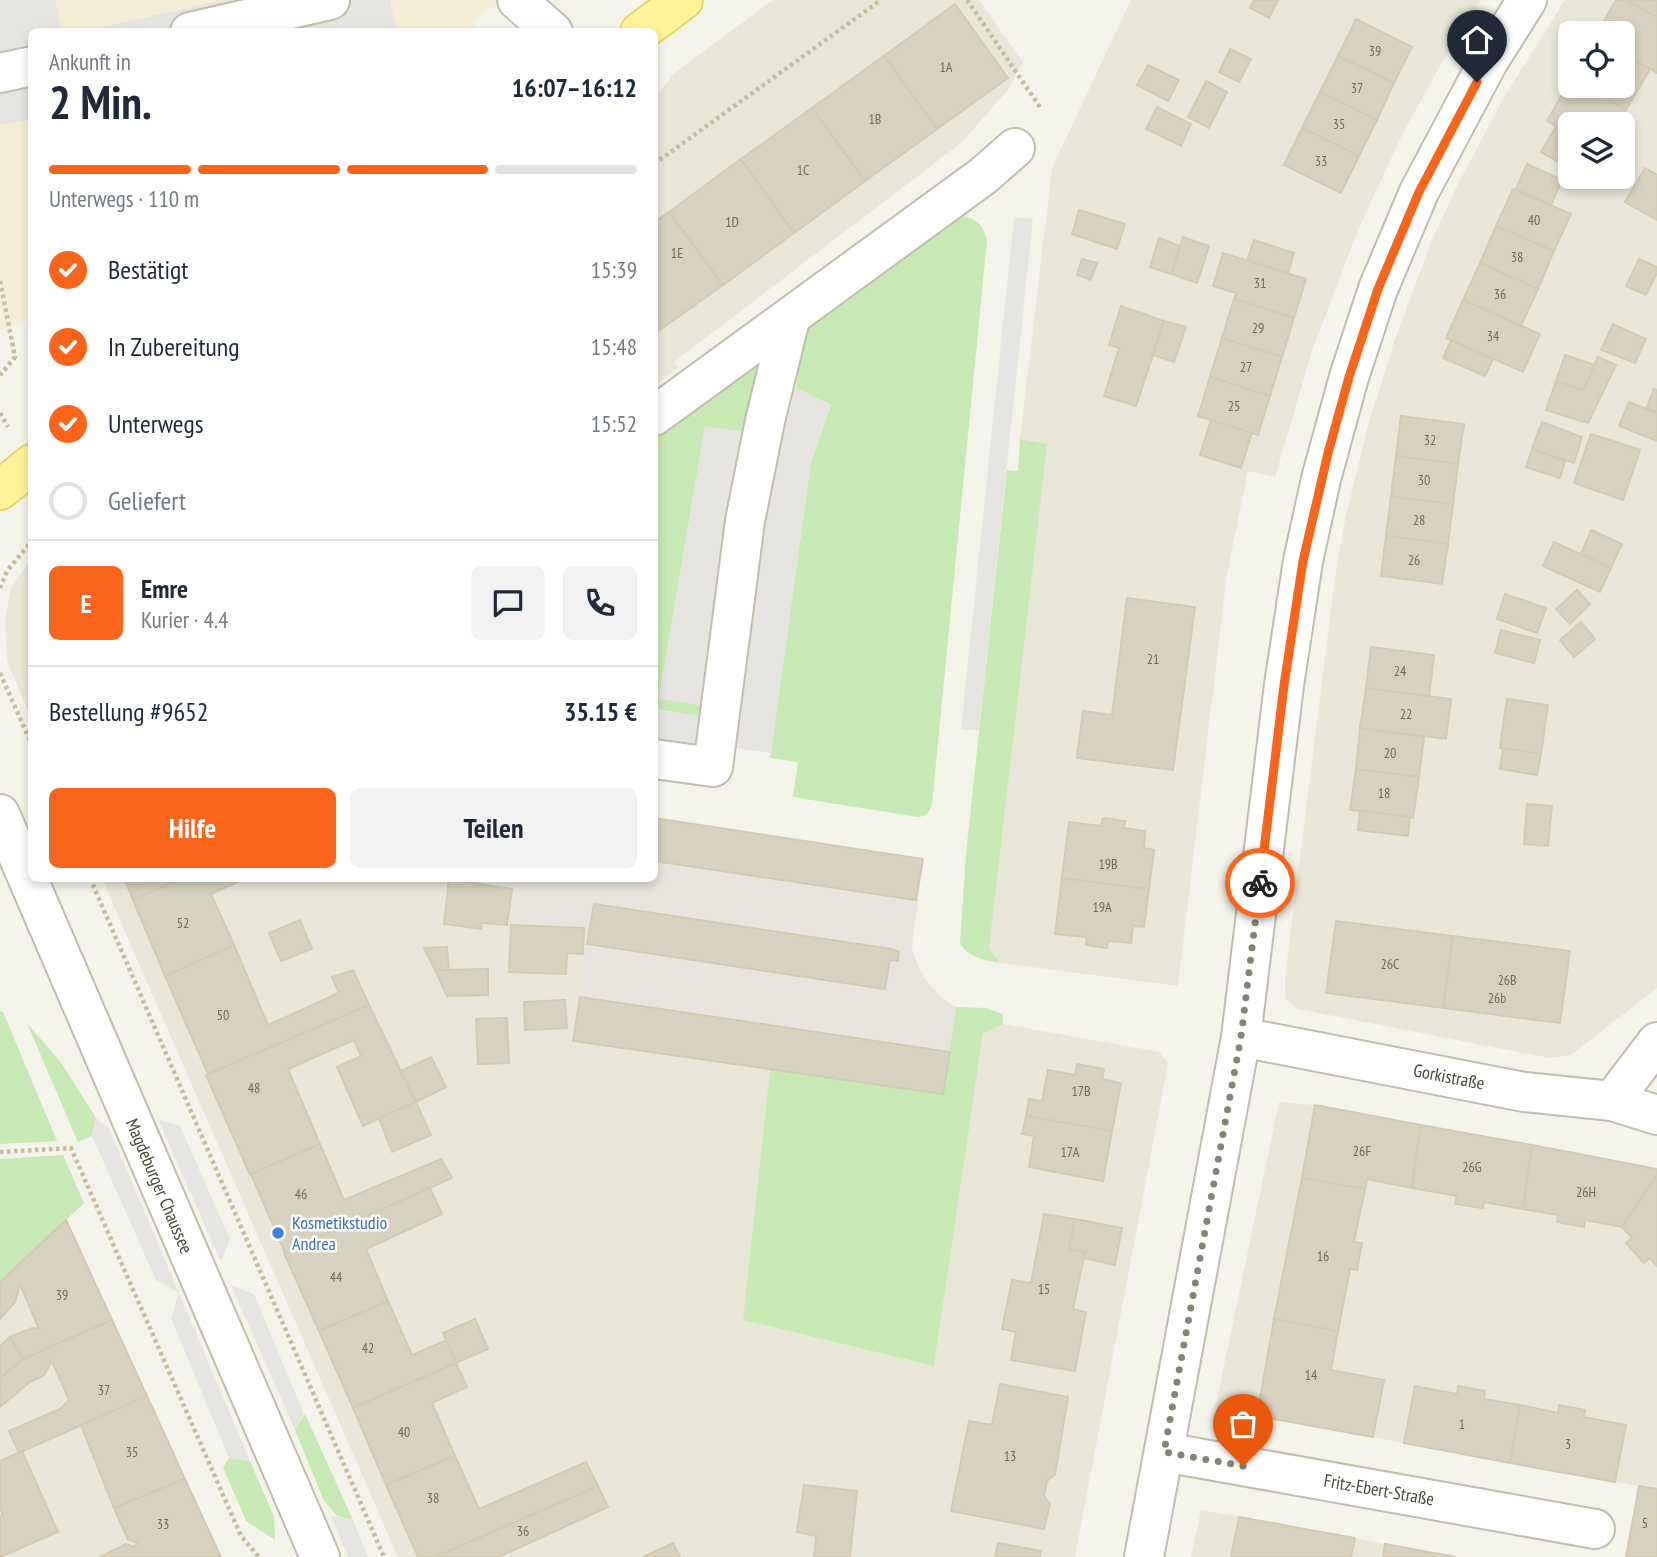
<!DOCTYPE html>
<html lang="de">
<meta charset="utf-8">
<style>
body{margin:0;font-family:"PT Sans Narrow",sans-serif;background:#f2f2f3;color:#1f2937;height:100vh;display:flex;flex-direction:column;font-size:26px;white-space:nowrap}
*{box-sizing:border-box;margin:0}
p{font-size:23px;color:#747a83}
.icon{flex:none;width:38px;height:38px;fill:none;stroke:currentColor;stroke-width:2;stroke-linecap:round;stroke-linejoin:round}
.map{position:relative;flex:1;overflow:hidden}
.sheet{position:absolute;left:28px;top:28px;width:630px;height:854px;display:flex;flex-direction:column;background:#fff;border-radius:10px;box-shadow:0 4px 10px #0003}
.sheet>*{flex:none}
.tools{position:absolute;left:1558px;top:21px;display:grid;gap:14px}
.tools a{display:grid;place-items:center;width:77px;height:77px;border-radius:10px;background:#fff;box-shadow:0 4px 10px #0003;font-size:35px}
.pin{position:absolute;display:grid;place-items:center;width:60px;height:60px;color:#fff;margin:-72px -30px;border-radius:50% 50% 50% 0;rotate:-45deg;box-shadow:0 0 7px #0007}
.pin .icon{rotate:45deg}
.courier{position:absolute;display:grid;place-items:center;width:70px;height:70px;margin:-35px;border:5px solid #fb651b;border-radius:50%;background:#fff;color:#222;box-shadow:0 2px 9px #0007}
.head em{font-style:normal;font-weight:700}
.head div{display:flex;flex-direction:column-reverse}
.head{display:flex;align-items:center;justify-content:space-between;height:119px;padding:0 21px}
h1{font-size:46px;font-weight:700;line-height:52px}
.bar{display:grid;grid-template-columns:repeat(4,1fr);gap:10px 7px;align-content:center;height:84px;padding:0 21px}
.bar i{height:9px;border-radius:5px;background:#e0e1e3}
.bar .selected{background:#fb651b}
.bar p{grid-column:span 4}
.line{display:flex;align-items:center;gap:18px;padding:0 21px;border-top:2px solid #e0e1e3}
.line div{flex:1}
.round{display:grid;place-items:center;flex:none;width:74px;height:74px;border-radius:10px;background:#f2f2f3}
ol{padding:0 21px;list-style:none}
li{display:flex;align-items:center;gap:21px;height:77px}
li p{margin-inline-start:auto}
li .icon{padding:7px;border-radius:50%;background:#fb651b;color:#fff;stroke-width:4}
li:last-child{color:#747a83}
li i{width:38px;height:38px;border:4px solid #e0e1e3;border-radius:50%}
.action{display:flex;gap:14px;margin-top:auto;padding:14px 21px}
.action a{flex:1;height:80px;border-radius:10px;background:#fb651b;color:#fff;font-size:28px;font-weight:700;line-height:80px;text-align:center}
.action a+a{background:#f2f2f3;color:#1f2937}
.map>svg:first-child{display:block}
.residential{fill:#e9e7d8;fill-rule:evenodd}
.commercial{fill:#f6eed6}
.industrial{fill:#e8e5de}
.green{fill:#c7e9b3}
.parking{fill:#e7e5e1}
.building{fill:#d7d2bf;stroke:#d2cbb2;stroke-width:2}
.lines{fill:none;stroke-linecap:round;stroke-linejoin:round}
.minor-casing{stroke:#c1bdac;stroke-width:42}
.major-casing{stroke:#e5d668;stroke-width:42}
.path{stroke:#c3bc9d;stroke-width:4.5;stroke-dasharray:3.5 3.5;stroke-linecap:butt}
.minor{stroke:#fff;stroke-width:38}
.major{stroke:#fff499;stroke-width:38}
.done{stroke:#858376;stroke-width:7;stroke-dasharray:0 12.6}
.route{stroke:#fb651b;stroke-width:9}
.shop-dot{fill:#3f7fe0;stroke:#fff;stroke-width:2.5}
.labels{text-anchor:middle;stroke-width:5;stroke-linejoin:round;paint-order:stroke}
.number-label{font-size:14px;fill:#6c695a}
.street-label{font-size:18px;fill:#494638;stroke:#fff}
.shop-label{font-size:18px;fill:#366cbe;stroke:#fff;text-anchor:start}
</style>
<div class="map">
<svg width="1657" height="1557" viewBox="0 0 1657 1557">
<rect width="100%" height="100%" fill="#f5f4ea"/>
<g class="residential">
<polygon points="773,0 979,0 1023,62 1008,90 961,143 674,362 678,368 655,385 654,100 673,74"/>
<polygon points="1131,0 1481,0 1442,62 1402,135 1358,230 1312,351 1275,477 1248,471 1227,574 1178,986 1000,963 989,950 1046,444 1020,439 1052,168"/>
<path d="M1565,0H1657V988L1571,1055L1549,1058L1298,1009L1285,998V977L1335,578L1345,520L1367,429L1394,342L1432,240L1458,184L1503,99ZM1570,33H1622V86H1570ZM1570,124H1622V177H1570Z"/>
<polygon points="31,559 31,717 7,661 5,621 11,588"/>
<polygon points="102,879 449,879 444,924 482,923 584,928 580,997 573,1041 770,1069 743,1320 934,1366 983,1034 1003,1024 1160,1052 1168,1064 1075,1557 398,1557"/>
<polygon points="1279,1102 1315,1105 1657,1169 1657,1557 1626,1557 1638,1486 1257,1416 1248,1423 1218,1416 1215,1409"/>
<polygon points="66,1220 221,1557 0,1557 0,1282"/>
<polygon points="1201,1510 1456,1557 1191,1557"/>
</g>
<polygon class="commercial" points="0,0 504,0 474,20 475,31 32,32 31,320 0,331"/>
<polygon class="industrial" points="655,818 923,859 912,948 918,966 928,983 941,997 956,1007 943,1094 573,1041 580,997 584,928 482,923 481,929 444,924 449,879 654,878"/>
<g class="green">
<path d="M957,216C974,217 983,223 987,240L932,804C929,812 927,816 918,817L793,797L798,762L770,758L811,462L831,405L796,388L804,323Z"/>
<polygon points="769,344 746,432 705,427 659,698 700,705 698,716 655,709 654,428"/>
<path d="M1020,439L1047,444L989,949L1000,963C984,960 970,958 960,944L966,854L1007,470L1018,471Z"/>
<polygon points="956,1007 987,1008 1002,1014 1003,1024 983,1034 934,1366 743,1320 770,1069 943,1094"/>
<polygon points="0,1011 3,1012 57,1141 0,1144"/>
<polygon points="27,1023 62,1064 96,1118 92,1136 78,1142"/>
<polygon points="63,1155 84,1203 0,1282 0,1159"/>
<polygon points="305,1414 353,1520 337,1516 324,1501 295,1430"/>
<polygon points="229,1458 250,1461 274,1517 275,1540 246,1521 223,1467"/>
</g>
<g class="parking">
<polygon points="0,0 55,0 62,31 32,32 31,119 0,125"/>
<polygon points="224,0 390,0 397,31 80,32"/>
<polygon points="1014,217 1033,219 979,731 961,729"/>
<polygon points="761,374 796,388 831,405 811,462 771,753 735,748 710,782 655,775 654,709 698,716 700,705 659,699 705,426 746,432"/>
<polygon points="96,1118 109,1128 179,1293 250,1461 229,1458 171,1318 179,1293 156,1280 92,1136"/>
<polygon points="158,1119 180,1126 230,1239 221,1262"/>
<polygon points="231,1285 254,1294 304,1414 295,1430"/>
<polygon points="331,1516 353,1520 368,1557 348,1557"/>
</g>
<g class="building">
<polygon points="1254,0 1278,0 1269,18 1250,8"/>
<polygon points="1616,0 1626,0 1657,17 1657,73 1622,53 1622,33 1597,33"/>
<polygon points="1626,0 1657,0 1657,17"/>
<polygon points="955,4 1008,78 937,129 884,56"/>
<polygon points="1356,19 1412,47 1394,83 1338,56"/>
<polygon points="1230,49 1251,59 1239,82 1219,72"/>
<polygon points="1622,53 1650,69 1626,110 1583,86 1622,86"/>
<polygon points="884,56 937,129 865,181 812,108"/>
<polygon points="1338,56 1394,83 1377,120 1320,92"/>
<polygon points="1148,65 1179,80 1168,101 1137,85"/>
<polygon points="1206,81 1227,92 1209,128 1188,117"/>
<polygon points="1570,81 1570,86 1583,86 1626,110 1618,124 1570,124 1570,134 1547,121"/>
<polygon points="1320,92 1377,120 1359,156 1302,128"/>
<polygon points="1157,107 1191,124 1181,146 1146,129"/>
<polygon points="812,108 865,181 794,233 741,159"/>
<polygon points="1556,126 1570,134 1570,168 1541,152"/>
<polygon points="1302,128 1359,156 1341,193 1284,165"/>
<polygon points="741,159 794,233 723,285 669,212"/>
<polygon points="1527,164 1562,180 1551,205 1516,189"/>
<polygon points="1645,168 1657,175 1657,220 1625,202"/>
<polygon points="1513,189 1571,214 1554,251 1496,226"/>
<polygon points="1079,210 1125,224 1117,249 1072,234"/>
<polygon points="669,212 723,285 654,334 654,222"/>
<polygon points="1496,226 1554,251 1538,289 1480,263"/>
<polygon points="1183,237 1209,246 1197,283 1171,274"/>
<polygon points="1159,238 1180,246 1171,274 1150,267"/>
<polygon points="1254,240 1294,253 1288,273 1247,261"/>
<polygon points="1223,253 1306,279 1294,318 1234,299 1236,293 1213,286"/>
<polygon points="1082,259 1097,263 1091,280 1077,275"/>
<polygon points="1639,259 1657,267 1657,273 1646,295 1626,286"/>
<polygon points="1480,263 1538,289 1521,326 1463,300"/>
<polygon points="1234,299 1294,318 1282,357 1222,338"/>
<polygon points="1463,300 1540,334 1523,372 1446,338"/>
<polygon points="1121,306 1164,321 1136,406 1104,396 1119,348 1109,345"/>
<polygon points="1164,321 1186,327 1174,362 1153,355"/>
<polygon points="1613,324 1646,339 1635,363 1601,350"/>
<polygon points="1222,338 1282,357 1270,396 1210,377"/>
<polygon points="1451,340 1493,359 1485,376 1443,358"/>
<polygon points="1565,355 1595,365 1583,390 1556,381"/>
<polygon points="1598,357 1616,365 1588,423 1546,410 1556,381 1583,390"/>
<polygon points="1210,377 1270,396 1258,435 1198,416"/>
<polygon points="1654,389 1657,390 1657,413 1646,409"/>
<polygon points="1629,402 1657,413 1657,441 1619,426"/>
<polygon points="1401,416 1464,424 1458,464 1396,456"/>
<polygon points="1211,420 1252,433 1241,468 1200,455"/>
<polygon points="1542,422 1582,437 1574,463 1532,449"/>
<polygon points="1591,434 1640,450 1623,500 1574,483"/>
<polygon points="1532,449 1565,461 1560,478 1526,467"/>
<polygon points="1396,456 1458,464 1453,504 1391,497"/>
<polygon points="1391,497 1453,504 1448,544 1386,536"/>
<polygon points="1591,530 1622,544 1611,568 1581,554"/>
<polygon points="1386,536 1448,544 1442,584 1381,576"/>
<polygon points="1554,542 1611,568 1600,592 1543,566"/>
<polygon points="1577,590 1590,604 1570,624 1556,609"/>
<polygon points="1505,594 1546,608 1537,633 1497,619"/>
<polygon points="1127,598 1195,607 1173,770 1077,758 1083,711 1112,715"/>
<polygon points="1581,622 1595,639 1574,657 1560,640"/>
<polygon points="1501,630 1540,640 1534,663 1495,653"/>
<polygon points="1371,647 1434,655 1429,696 1366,688"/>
<polygon points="1366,688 1451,699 1446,739 1360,728"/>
<polygon points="1507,699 1548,705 1541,754 1500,748"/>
<polygon points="1360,728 1424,737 1419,777 1356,769"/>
<polygon points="1503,748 1541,754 1537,775 1500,769"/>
<polygon points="1356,769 1419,777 1413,818 1350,810"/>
<polygon points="1527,804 1552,806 1548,846 1524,844"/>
<polygon points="1360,811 1410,817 1408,836 1358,830"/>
<polygon points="654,818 923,859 916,900 654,861"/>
<polygon points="1103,818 1125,821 1124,828 1145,831 1144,848 1154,850 1149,889 1062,878 1069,822 1101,826"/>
<polygon points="124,878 182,878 133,900"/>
<polygon points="182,878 246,878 211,894 234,945 165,976 133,900"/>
<polygon points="1062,878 1149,889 1144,927 1133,926 1131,943 1108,941 1107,948 1086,945 1087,937 1055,934"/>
<polygon points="449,879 512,889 507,925 482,923 481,929 444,924"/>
<polygon points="594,904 891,949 899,952 898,961 890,960 885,989 587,944"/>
<polygon points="300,920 312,949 281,961 269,933"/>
<polygon points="1336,921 1453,936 1443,1008 1326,993"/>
<polygon points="511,925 584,928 583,954 567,953 566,974 509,972"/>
<polygon points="1453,936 1570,951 1560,1023 1443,1008"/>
<polygon points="234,945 268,1025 339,993 332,977 353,970 369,1005 208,1074 165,976"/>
<polygon points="447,947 449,970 435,970 424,948"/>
<polygon points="488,969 488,995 447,996 435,970"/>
<polygon points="580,997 950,1052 943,1094 573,1041"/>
<polygon points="565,1000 567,1028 525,1030 524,1002"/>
<polygon points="369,1005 416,1102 363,1126 337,1067 361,1056 354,1040 288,1069 320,1144 250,1175 206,1075"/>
<polygon points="507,1018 509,1063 478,1064 476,1019"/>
<polygon points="431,1057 446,1087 416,1102 401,1071"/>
<polygon points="1077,1064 1104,1069 1102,1079 1121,1083 1112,1131 1026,1116 1029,1099 1042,1101 1048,1070 1075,1075"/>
<polygon points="416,1102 431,1135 392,1152 379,1118"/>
<polygon points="1315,1105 1421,1125 1412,1188 1367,1179 1365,1189 1302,1178"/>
<polygon points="1026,1116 1112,1131 1103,1181 1029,1167 1034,1136 1022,1134"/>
<polygon points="1421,1125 1532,1145 1523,1209 1484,1202 1483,1208 1455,1204 1457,1196 1412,1188"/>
<polygon points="320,1144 344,1200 441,1159 452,1178 285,1253 251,1174"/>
<polygon points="1532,1145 1657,1169 1657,1175 1622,1227 1585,1220 1584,1227 1557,1222 1558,1215 1523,1209"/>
<polygon points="1657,1175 1657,1266 1650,1258 1644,1263 1626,1243 1632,1238 1622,1227"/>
<polygon points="1302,1178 1365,1189 1354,1242 1362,1243 1357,1270 1350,1269 1338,1331 1274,1319"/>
<polygon points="430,1188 442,1214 366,1249 388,1301 319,1331 284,1253"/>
<polygon points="1044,1214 1075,1219 1069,1249 1085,1252 1073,1309 1086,1312 1075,1371 1011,1360 1016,1332 1002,1329 1012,1280 1031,1283"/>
<polygon points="1075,1219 1122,1228 1115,1265 1084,1258 1085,1252 1069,1249"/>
<polygon points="66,1220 112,1320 23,1359 10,1337 32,1328 39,1329 20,1284 15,1302 0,1319 0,1282"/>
<polygon points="388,1301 412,1355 447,1340 456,1363 353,1408 319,1331"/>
<polygon points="475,1319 488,1349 456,1363 443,1333"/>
<polygon points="1274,1319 1338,1331 1331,1370 1384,1380 1373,1437 1257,1416"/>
<polygon points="112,1320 147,1396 19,1453 9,1431 60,1409 69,1400 52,1361 44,1375 30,1382 0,1407 0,1378 23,1359"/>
<polygon points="10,1337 23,1359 0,1378 0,1346"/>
<polygon points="456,1363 467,1387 432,1403 455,1456 386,1485 353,1408"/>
<polygon points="1000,1384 1068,1397 1055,1474 1047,1481 1044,1496 1050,1504 1044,1529 951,1511 969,1421 992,1425"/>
<polygon points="1415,1386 1457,1394 1458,1386 1485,1391 1484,1399 1520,1405 1510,1463 1404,1443"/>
<polygon points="147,1396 185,1479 114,1508 81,1425"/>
<polygon points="1520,1405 1558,1413 1559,1405 1585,1410 1584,1417 1626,1425 1615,1482 1510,1463"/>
<polygon points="22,1451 58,1532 0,1557 0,1516 3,1515 0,1508 0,1461"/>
<polygon points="455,1456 479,1509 586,1462 598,1486 435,1557 418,1557 386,1485"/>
<polygon points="185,1479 221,1557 100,1557 126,1544 135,1547 137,1542 128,1540 114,1508"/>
<polygon points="804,1485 857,1491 850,1557 814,1557 816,1536 797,1532"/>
<polygon points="598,1486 608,1507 499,1557 435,1557"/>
<polygon points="1639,1486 1657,1489 1657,1557 1626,1557"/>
<polygon points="1239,1517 1355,1538 1351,1557 1231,1557"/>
<polygon points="673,1543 680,1557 643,1557"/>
<polygon points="998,1543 1041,1551 1040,1557 995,1557"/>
<polygon points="1385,1544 1456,1557 1383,1557"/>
</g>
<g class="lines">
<g class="minor-casing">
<g id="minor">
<polyline points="517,0 553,32"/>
<polyline points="190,32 330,0"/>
<polyline points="0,73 32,66"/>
<polyline points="654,416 983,176 1015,148"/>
<polyline points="654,759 713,767 745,521 765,421 790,319"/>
<polyline points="0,814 320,1557"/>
<polyline points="1241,1037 1524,1092 1612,1101 1657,1115"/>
<polyline points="1612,1101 1657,1042"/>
<polyline points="1164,1452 1595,1529"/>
<polyline points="1144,1557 1241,1037 1284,685 1303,561 1321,479 1349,377 1378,289 1419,192 1488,62 1527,0"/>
</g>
</g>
<g class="major-casing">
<g id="major">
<polyline points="640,32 683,0"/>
<polyline points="0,490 32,464"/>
</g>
</g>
<g class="path">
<polyline points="967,0 1040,107"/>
<polyline points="654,164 881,0"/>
<polyline points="0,281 15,357 0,375"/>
<polyline points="0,413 8,427"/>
<polyline points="0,588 7,571 32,541"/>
<polyline points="0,673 32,745"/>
<polyline points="90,878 384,1557"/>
<polyline points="0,1152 71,1148 241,1536 259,1557"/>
</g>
<use href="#minor" class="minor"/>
<use href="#major" class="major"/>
</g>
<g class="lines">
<polyline class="done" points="1243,1466 1164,1452 1241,1037 1260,883"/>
<polyline class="route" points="1260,883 1284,685 1303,561 1328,453 1349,377 1378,289 1419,192 1477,82"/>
</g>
<circle class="shop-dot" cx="278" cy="1233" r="7"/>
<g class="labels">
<g class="number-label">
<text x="1375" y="56">39</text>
<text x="946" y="72">1A</text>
<text x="1357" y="93">37</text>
<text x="875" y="124">1B</text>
<text x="1339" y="129">35</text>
<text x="1321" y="166">33</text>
<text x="803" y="175">1C</text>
<text x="1534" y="225">40</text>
<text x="732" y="227">1D</text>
<text x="677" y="258">1E</text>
<text x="1517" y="262">38</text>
<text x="1260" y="288">31</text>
<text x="1500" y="299">36</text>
<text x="1258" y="333">29</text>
<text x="1493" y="341">34</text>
<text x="1246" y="372">27</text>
<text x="1234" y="411">25</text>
<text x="1430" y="445">32</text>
<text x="1424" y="485">30</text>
<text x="1419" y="525">28</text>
<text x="1414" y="565">26</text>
<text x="1153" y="664">21</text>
<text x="1400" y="676">24</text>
<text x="1406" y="719">22</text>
<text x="1390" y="758">20</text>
<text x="1384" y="798">18</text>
<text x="1108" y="869">19B</text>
<text x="1102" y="912">19A</text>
<text x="183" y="928">52</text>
<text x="1390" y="969">26C</text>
<text x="1507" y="985">26B</text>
<text x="1497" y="1003">26b</text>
<text x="223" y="1020">50</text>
<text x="254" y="1093">48</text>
<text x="1081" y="1096">17B</text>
<text x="1362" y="1156">26F</text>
<text x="1070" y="1157">17A</text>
<text x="1472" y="1172">26G</text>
<text x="1586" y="1197">26H</text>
<text x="301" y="1199">46</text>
<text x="1323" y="1261">16</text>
<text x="336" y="1282">44</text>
<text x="1044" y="1294">15</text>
<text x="62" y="1300">39</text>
<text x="368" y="1353">42</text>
<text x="1311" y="1380">14</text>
<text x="104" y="1395">37</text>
<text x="1462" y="1429">1</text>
<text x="404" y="1437">40</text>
<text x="1568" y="1449">3</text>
<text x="132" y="1457">35</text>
<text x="1010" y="1461">13</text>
<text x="433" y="1503">38</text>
<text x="1645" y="1528">5</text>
<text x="163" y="1529">33</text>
<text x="523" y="1536">36</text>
</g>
<g class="street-label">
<text transform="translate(1449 1077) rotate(11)" y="6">Gorkistraße</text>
<text transform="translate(159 1186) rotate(67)" y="6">Magdeburger Chaussee</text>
<text transform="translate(1379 1490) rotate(10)" y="6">Fritz-Ebert-Straße</text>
</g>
<g class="shop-label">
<text x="292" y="1229">Kosmetikstudio<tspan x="292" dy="21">Andrea</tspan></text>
</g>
</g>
</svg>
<div class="tools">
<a><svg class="icon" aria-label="locate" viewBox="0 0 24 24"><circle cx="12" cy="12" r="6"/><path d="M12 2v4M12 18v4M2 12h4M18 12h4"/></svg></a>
<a><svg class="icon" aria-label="layers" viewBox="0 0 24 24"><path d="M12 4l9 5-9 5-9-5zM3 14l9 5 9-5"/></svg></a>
</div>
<div class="pin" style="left:1243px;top:1466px;background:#ea580c"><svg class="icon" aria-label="bag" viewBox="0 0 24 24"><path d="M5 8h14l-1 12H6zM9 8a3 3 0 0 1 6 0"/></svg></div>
<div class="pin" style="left:1477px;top:82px;background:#1f2937"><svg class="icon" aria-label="home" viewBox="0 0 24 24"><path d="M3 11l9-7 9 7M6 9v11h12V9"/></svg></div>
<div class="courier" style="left:1260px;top:883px"><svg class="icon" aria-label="bike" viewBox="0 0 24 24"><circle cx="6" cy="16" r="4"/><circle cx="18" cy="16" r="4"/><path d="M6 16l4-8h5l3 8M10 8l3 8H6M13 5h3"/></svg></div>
<section class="sheet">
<div class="head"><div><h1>2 Min.</h1><p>Ankunft in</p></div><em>16:07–16:12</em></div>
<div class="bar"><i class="selected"></i><i class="selected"></i><i class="selected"></i><i></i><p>Unterwegs · 110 m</p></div>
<ol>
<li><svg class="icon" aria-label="check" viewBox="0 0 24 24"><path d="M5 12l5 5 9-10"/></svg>Bestätigt<p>15:39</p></li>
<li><svg class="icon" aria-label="check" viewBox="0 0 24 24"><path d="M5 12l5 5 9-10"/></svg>In Zubereitung<p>15:48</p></li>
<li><svg class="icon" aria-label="check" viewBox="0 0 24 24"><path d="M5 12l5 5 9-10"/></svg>Unterwegs<p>15:52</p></li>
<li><i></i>Geliefert</li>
</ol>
<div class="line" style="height:126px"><b class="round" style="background:#fb651b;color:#fff">E</b><div><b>Emre</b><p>Kurier · 4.4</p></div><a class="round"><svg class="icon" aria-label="chat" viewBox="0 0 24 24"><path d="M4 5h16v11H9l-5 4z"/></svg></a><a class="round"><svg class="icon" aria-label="phone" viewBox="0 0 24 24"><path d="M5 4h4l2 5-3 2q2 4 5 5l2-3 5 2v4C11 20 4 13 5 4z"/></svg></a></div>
<div class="line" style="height:91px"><div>Bestellung #9652</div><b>35.15 €</b></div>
<div class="action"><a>Hilfe</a><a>Teilen</a></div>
</section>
</div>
